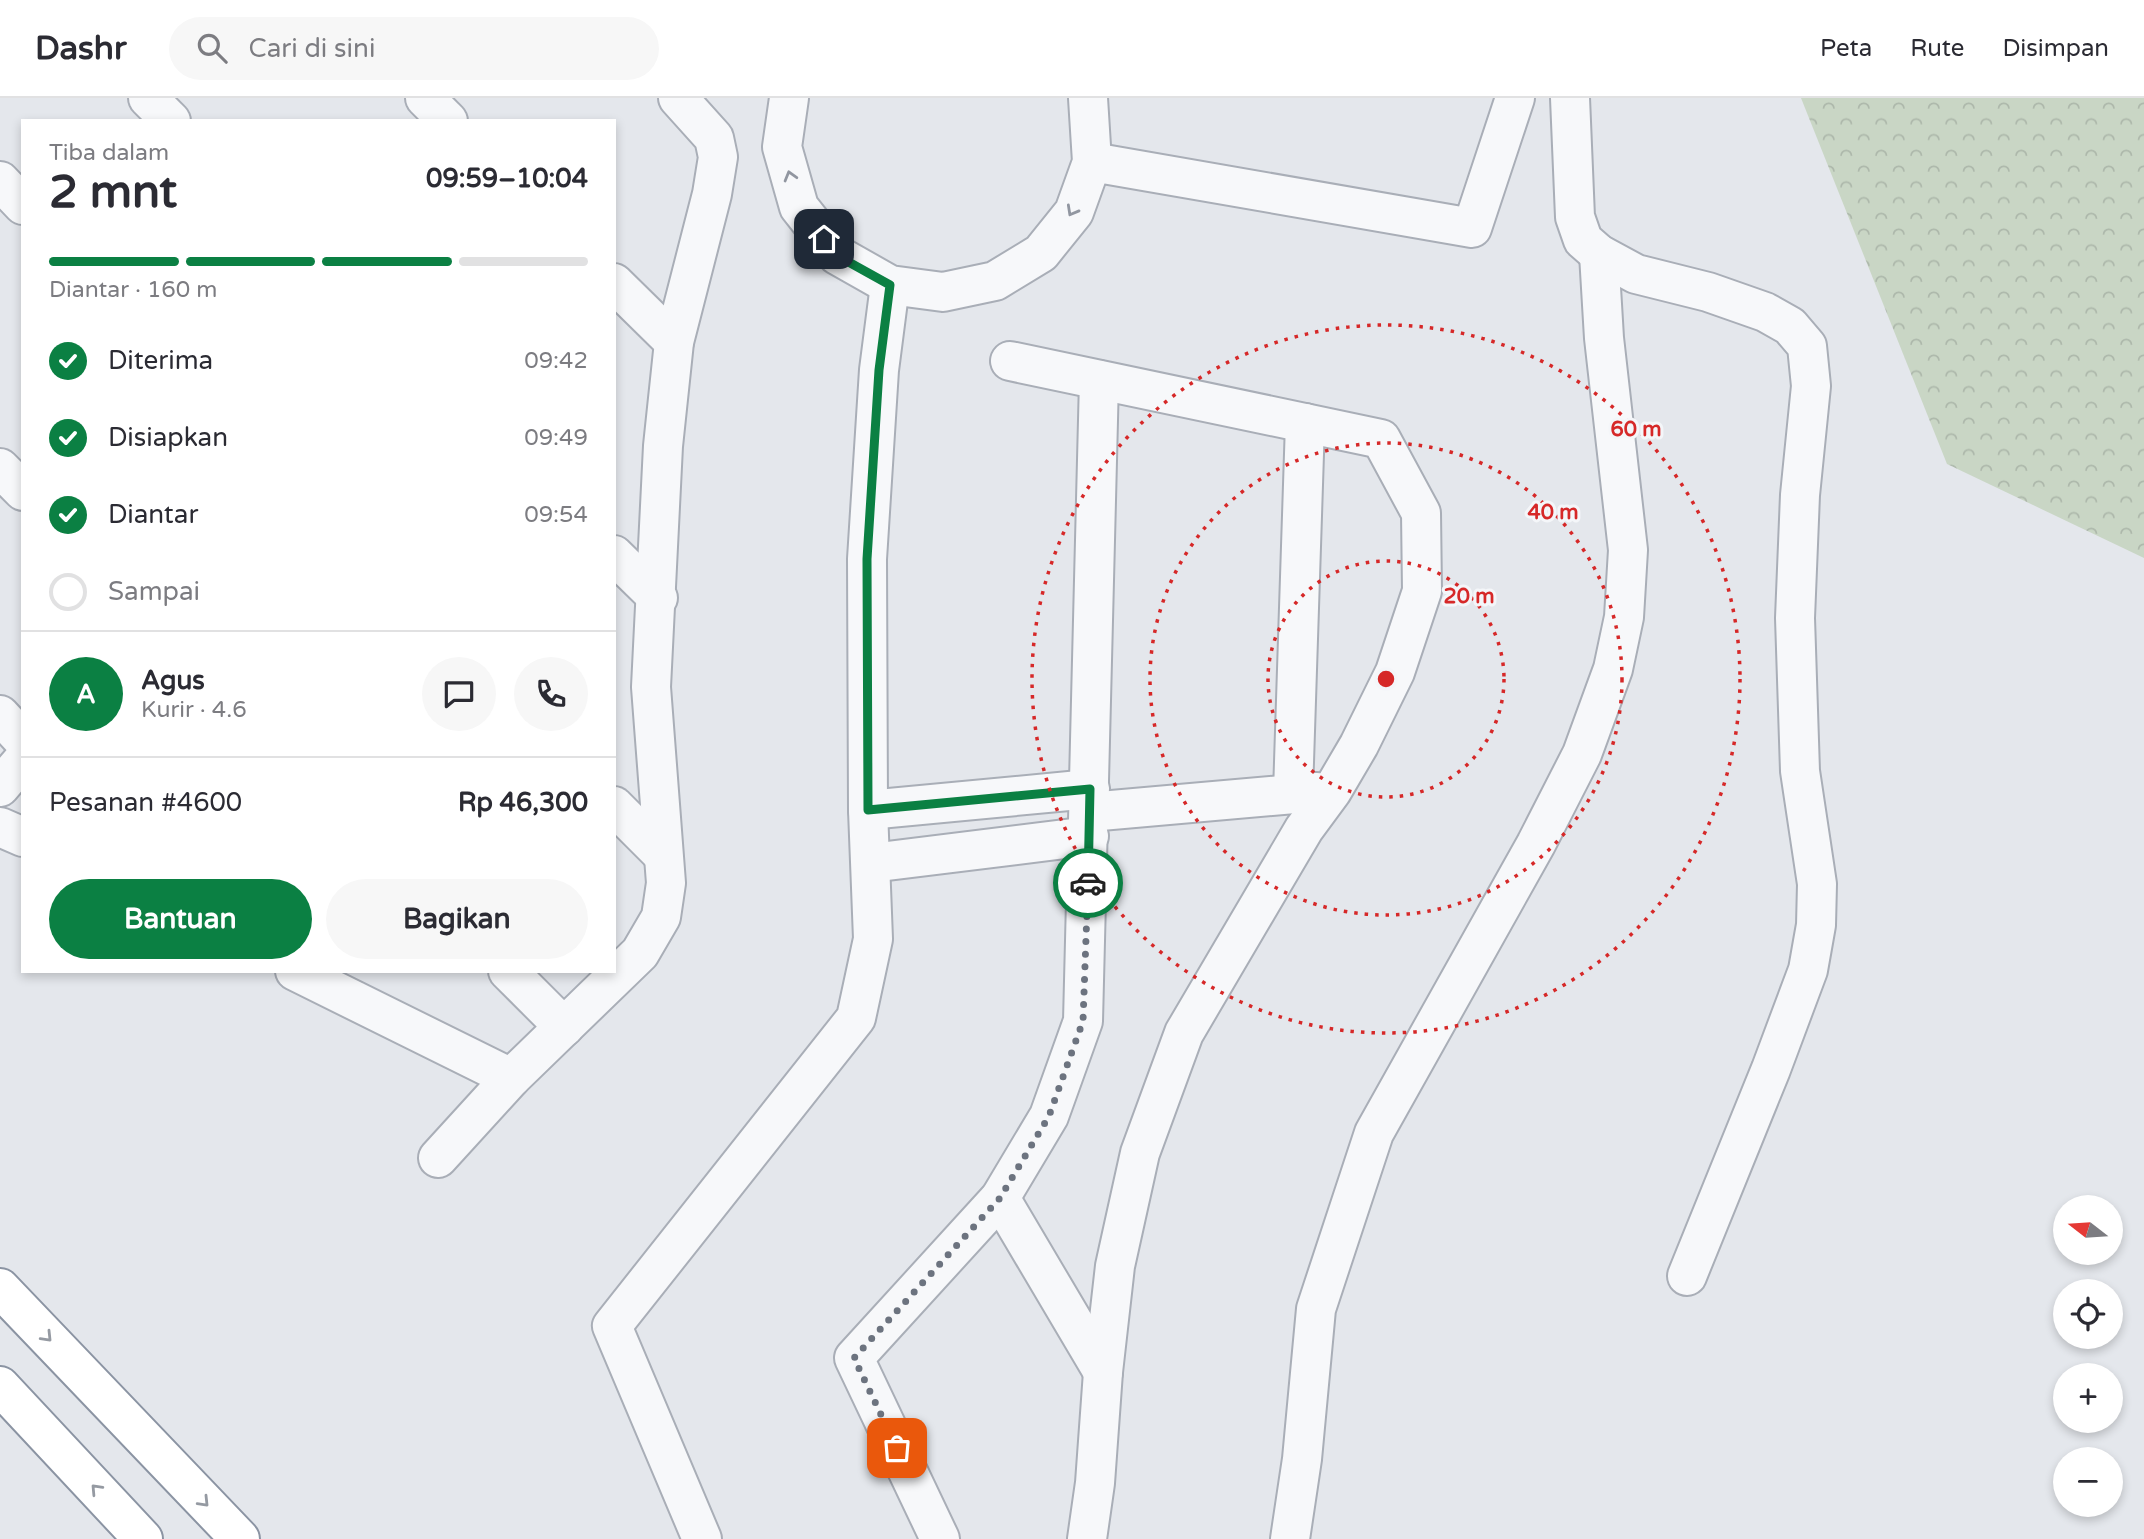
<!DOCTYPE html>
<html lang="id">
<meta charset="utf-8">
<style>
body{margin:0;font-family:"Varela Round",sans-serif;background:#f7f7f7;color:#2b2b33;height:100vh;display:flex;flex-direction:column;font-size:26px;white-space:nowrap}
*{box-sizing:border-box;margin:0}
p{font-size:23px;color:#7c7c81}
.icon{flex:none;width:38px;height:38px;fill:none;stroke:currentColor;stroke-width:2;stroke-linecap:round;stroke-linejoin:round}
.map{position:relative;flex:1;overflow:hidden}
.details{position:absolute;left:21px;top:21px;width:595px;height:854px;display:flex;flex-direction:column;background:#fff;border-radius:0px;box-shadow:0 4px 10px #0003}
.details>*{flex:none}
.needle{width:46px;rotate:287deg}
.buttons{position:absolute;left:2053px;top:1097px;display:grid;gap:14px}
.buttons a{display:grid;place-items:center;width:70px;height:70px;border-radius:50%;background:#fff;box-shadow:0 4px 10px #0003;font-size:35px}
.pin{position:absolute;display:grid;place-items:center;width:60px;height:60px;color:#fff;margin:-30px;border-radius:14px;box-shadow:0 4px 10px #0006}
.courier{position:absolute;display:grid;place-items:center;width:70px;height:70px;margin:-35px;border:5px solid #0b8043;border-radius:50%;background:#fff;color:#222;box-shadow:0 2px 9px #0007}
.overview em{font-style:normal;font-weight:800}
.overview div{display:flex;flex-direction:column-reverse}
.overview{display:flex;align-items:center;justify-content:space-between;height:119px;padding:0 28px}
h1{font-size:46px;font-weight:800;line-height:52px}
.bar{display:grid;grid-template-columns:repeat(4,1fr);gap:10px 7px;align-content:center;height:84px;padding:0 28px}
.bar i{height:9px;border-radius:5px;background:#e1e1e2}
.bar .on{background:#0b8043}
.bar p{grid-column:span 4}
.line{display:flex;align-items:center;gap:18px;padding:0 28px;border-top:2px solid #e1e1e2}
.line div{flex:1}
.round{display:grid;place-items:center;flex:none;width:74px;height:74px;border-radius:37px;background:#f7f7f7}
ol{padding:0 28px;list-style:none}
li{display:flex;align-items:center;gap:21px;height:77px}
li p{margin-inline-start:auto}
li .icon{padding:7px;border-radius:50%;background:#0b8043;color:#fff;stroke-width:4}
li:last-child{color:#7c7c81}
li i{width:38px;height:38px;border:4px solid #e1e1e2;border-radius:50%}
.cta{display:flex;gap:14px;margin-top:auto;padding:14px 28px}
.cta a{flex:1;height:80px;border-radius:42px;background:#0b8043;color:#fff;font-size:28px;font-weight:800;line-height:80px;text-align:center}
.cta a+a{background:#f7f7f7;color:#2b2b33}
header{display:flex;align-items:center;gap:42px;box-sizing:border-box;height:98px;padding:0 35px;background:#fff;border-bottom:2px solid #e1e1e2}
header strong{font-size:33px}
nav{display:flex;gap:38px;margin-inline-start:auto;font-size:24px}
.search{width:490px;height:63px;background:#f7f7f7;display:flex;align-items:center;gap:18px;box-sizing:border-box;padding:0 24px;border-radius:38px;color:#7c7c81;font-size:26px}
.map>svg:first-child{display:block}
.forest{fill:url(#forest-crowns)}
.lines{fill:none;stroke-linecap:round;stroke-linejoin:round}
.minor-casing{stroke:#a9aeb7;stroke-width:42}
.highway-casing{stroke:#8b94a3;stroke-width:42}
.minor{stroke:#f7f8fa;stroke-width:38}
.highway{stroke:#fff;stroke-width:38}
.oneway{stroke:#9196a0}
.oneway2{stroke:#959aa2}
.done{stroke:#6c737f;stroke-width:7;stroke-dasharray:0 12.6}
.route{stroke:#0b8043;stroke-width:9}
.ring{fill:none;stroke:#d62828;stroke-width:3.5;stroke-dasharray:3.5 7}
.centre{fill:#d62828;stroke:#f4f6f9;stroke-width:3.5}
.ring-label{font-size:21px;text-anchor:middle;font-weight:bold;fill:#d62828;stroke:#f4f6f9;stroke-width:6;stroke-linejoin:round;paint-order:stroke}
</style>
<header>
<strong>Dashr</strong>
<div class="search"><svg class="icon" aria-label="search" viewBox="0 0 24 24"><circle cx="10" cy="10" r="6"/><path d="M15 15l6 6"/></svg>Cari di sini</div>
<nav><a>Peta</a><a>Rute</a><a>Disimpan</a></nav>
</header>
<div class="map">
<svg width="2144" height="1441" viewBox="0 0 2144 1441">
<defs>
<pattern id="forest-crowns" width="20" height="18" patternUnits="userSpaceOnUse" patternTransform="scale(1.75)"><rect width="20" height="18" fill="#c9d6c5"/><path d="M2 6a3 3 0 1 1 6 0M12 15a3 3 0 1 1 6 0" fill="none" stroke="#adb8ab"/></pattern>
</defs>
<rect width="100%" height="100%" fill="#e4e7ec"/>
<polygon class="forest" points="1801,0 2144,0 2144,460 1947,366"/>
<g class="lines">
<g class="minor-casing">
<g id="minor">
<polyline points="148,0 171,23"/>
<polyline points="425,0 448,23"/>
<polyline points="789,0 782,49 799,109 837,157 890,187 943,194 995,183 1041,155 1074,114 1092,64 1088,0"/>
<polyline points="1570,0 1575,119 1583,142 1599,156 1636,176 1708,194 1765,214 1790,228 1807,248 1811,288 1800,397 1795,520 1800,673 1817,786 1816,827 1808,872 1771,971 1687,1178"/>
<polyline points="1092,64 1472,130 1515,0"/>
<polyline points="0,83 23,107"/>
<polyline points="614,185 674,244"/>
<polyline points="1010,263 1381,341 1421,415 1422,493 1395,574 1359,647 1332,693 1304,731 1184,935 1140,1055 1115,1168 1103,1274 1095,1385 1087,1441"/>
<polyline points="0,370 23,393"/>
<polyline points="614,457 658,500"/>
<polyline points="0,617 23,642"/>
<polyline points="0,689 23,662"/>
<polyline points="1293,695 1305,325"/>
<polyline points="614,708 663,757"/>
<polyline points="868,712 1090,691"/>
<polyline points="1089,714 1317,694"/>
<polyline points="0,729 23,739"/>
<polyline points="871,765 1089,738"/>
<polyline points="295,873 511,980"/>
<polyline points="508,873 564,929"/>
<polyline points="438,1060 511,980 640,855 661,819 666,785 651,589 663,348 674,244 712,96 718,59 714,40 678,0"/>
<polyline points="1000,1100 1103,1274"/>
<polyline points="702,1441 612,1228 856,920 873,841 868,712 867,461 879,272 890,187"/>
<polyline points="940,1441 854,1260 1000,1100 1049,1018 1083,923 1099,282"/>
<polyline points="1290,1441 1302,1361 1316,1211 1374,1035 1536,746 1582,656 1613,571 1624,519 1628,452 1604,240 1599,156"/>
</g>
</g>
<g class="highway-casing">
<g id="highway">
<polyline points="0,1190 240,1441"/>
<polyline points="0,1288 143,1441"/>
</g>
</g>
<use href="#minor" class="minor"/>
<use href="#highway" class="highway"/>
</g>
<defs><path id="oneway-chevron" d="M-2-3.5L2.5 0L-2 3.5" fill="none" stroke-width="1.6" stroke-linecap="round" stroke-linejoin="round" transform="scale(1.75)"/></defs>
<g class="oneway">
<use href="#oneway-chevron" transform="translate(790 78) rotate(-106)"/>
<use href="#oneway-chevron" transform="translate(1072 113) rotate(119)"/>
</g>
<g class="oneway2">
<use href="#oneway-chevron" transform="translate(47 1239) rotate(46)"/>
<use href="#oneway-chevron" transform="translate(96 1391) rotate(-133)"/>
<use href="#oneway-chevron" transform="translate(204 1404) rotate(46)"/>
</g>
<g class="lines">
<polyline class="done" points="897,1350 854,1260 1000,1100 1049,1018 1083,923 1088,785"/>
<polyline class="route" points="824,141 836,157 890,187 879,272 867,461 868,712 1090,691 1088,785"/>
</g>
<g class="ring">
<circle cx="1386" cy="581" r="118"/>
<circle cx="1386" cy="581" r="236"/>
<circle cx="1386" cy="581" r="354"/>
</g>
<circle cx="1386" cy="581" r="10" class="centre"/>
<g class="ring-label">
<text x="1636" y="338">60 m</text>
<text x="1553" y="421">40 m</text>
<text x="1469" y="505">20 m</text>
</g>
</svg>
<div class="buttons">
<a><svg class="needle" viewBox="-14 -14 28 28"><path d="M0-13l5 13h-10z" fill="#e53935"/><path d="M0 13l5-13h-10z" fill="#7c7c81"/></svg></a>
<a><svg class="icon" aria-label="locate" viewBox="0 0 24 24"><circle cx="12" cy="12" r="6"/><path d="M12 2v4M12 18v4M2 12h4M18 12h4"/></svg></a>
<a>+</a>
<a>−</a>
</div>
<div class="pin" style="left:897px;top:1350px;background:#ea580c"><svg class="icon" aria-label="bag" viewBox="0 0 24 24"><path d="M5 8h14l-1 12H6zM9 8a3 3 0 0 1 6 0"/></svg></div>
<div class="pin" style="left:824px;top:141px;background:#1f2937"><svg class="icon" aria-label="home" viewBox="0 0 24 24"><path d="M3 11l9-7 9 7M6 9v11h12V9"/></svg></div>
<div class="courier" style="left:1088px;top:785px"><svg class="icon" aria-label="car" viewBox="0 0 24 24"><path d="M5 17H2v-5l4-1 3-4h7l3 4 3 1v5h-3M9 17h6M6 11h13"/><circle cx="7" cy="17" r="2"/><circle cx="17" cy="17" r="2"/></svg></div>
<section class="details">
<div class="overview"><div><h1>2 mnt</h1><p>Tiba dalam</p></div><em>09:59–10:04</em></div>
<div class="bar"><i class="on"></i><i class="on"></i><i class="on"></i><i></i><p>Diantar · 160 m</p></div>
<ol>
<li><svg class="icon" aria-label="check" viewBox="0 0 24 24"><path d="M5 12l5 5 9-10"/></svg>Diterima<p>09:42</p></li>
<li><svg class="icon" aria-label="check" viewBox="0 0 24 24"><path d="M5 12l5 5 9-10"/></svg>Disiapkan<p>09:49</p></li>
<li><svg class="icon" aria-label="check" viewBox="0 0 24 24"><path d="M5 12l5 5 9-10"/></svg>Diantar<p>09:54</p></li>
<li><i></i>Sampai</li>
</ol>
<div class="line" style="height:126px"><b class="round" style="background:#0b8043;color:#fff">A</b><div><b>Agus</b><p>Kurir · 4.6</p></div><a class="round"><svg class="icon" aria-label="chat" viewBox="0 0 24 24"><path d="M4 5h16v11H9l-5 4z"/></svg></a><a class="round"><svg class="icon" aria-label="phone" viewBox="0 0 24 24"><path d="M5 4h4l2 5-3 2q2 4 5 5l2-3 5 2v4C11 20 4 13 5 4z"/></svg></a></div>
<div class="line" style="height:91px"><div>Pesanan #4600</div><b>Rp 46,300</b></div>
<div class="cta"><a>Bantuan</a><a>Bagikan</a></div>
</section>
</div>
